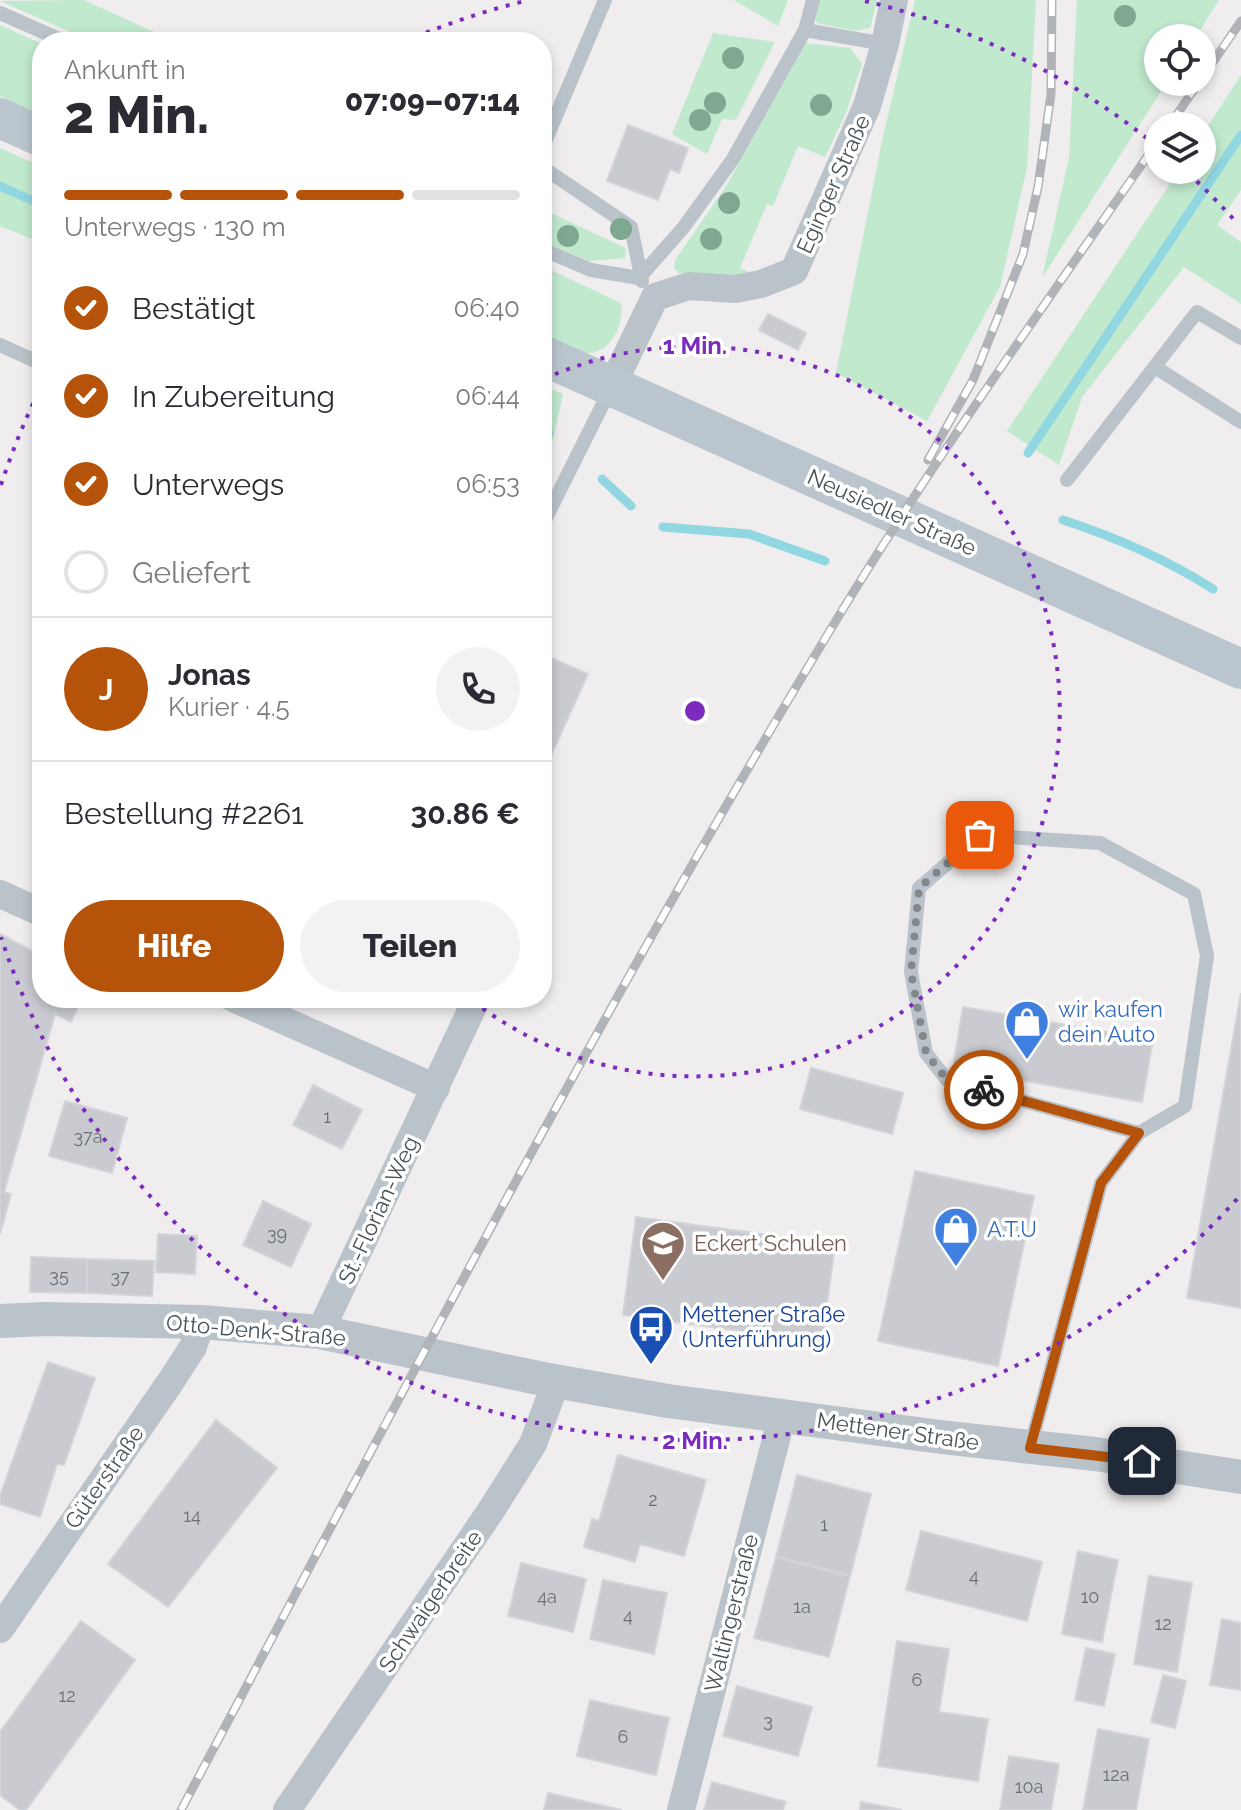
<!DOCTYPE html>
<html lang="de">
<meta charset="utf-8">
<style>
body{margin:0;font-family:Raleway,sans-serif;background:#f2f2f3;color:#2b2b33;height:100vh;display:flex;flex-direction:column;font-size:30px;white-space:nowrap}
*{box-sizing:border-box;margin:0}
p{font-size:26px;color:#7c7c81}
.icon{flex:none;width:44px;height:44px;fill:none;stroke:currentColor;stroke-width:2;stroke-linecap:round;stroke-linejoin:round}
.map{position:relative;flex:1;overflow:hidden}
.side{position:absolute;left:32px;top:32px;width:520px;height:976px;display:flex;flex-direction:column;background:#fff;border-radius:32px;box-shadow:0 4px 12px #0003}
.side>*{flex:none}
.buttons{position:absolute;left:1144px;top:24px;display:grid;gap:16px}
.buttons a{display:grid;place-items:center;width:72px;height:72px;border-radius:50%;background:#fff;box-shadow:0 4px 12px #0003;font-size:40px}
.pin{position:absolute;display:grid;place-items:center;width:68px;height:68px;color:#fff;margin:-34px;border-radius:16px;box-shadow:0 4px 12px #0006}
.courier{position:absolute;display:grid;place-items:center;width:80px;height:80px;margin:-40px;border:6px solid #b45309;border-radius:50%;background:#fff;color:#222;box-shadow:0 2px 10px #0007}
.headline em{font-style:normal;font-weight:800}
.headline div{display:flex;flex-direction:column-reverse}
.headline{display:flex;align-items:center;justify-content:space-between;height:136px;padding:0 32px}
h1{font-size:52px;font-weight:800;line-height:60px}
.bar{display:grid;grid-template-columns:repeat(4,1fr);gap:12px 8px;align-content:center;height:96px;padding:0 32px}
.bar i{height:10px;border-radius:6px;background:#e1e1e2}
.bar .on{background:#b45309}
.bar p{grid-column:span 4}
.line{display:flex;align-items:center;gap:20px;padding:0 32px;border-top:2px solid #e1e1e2}
.line div{flex:1}
.round{display:grid;place-items:center;flex:none;width:84px;height:84px;border-radius:42px;background:#f2f2f3}
ol{padding:0 32px;list-style:none}
li{display:flex;align-items:center;gap:24px;height:88px}
li p{margin-inline-start:auto}
li .icon{padding:8px;border-radius:50%;background:#b45309;color:#fff;stroke-width:4}
li:last-child{color:#7c7c81}
li i{width:44px;height:44px;border:4px solid #e1e1e2;border-radius:50%}
.action{display:flex;gap:16px;margin-top:auto;padding:16px 32px}
.action a{flex:1;height:92px;border-radius:48px;background:#b45309;color:#fff;font-size:32px;font-weight:800;line-height:92px;text-align:center}
.action a+a{background:#f2f2f3;color:#2b2b33}
.map>svg:first-child{display:block}
.green{fill:#c0e9cd}
.lines{fill:none;stroke-linecap:round;stroke-linejoin:round}
.stream{stroke:#91d7e2;stroke-width:9}
.building{fill:#c9cbd0;stroke:#d2d4d8;stroke-width:2}
.service{stroke:#bac3c9;stroke-width:14}
.minor{stroke:#bac3c9;stroke-width:28}
.tertiary{stroke:#bac3c9;stroke-width:34}
.secondary{stroke:#bbc5cd;stroke-width:40}
.rail-casing{stroke:#b0b3b7;stroke-width:9}
.rail{stroke:#fff;stroke-width:6;stroke-dasharray:18;stroke-linecap:butt}
.tree{fill:#7ea990}
.done{stroke:#83888d;stroke-width:8;stroke-dasharray:0 14.4}
.route{stroke:#b45309;stroke-width:10}
.ring{fill:none;stroke:#7b2cbf;stroke-width:4;stroke-dasharray:4 8}
.labels{text-anchor:middle;stroke-width:7;stroke-linejoin:round;paint-order:stroke}
.number-label{font-size:18px;fill:#687077}
.street-label{font-size:22px;fill:#485259;stroke:#fff}
.shop-label{font-size:22px;fill:#366cbe;stroke:#fff;text-anchor:start}
.education-label{font-size:22px;fill:#785e54;stroke:#fff;text-anchor:start}
.transit-label{font-size:22px;fill:#164399;stroke:#fff;text-anchor:start}
.centre{fill:#7b2cbf;stroke:#fff;stroke-width:4}
.ring-label{font-size:24px;text-anchor:middle;font-weight:bold;fill:#7b2cbf;stroke:#fff;stroke-width:7;stroke-linejoin:round;paint-order:stroke}
</style>
<div class="map">
<svg width="1241" height="1810" viewBox="0 0 1241 1810">
<rect width="100%" height="100%" fill="#f0edee"/>
<g class="green">
<polygon points="84,0 176,42 93,42 0,1"/>
<polygon points="734,0 788,0 778,26"/>
<polygon points="816,0 877,0 870,28 854,31 817,23 813,11"/>
<polygon points="915,0 1036,0 1027,168 1000,287 927,421 836,373 882,141"/>
<polygon points="1077,0 1219,0 1195,38 1158,38 1158,82 1167,82 1042,278 1069,158"/>
<polygon points="0,25 42,44 42,115 0,96"/>
<polygon points="713,33 775,42 736,120 722,119 707,154 672,134"/>
<polygon points="806,43 850,48 862,64 846,113 825,157 798,146 773,206 767,204 740,268 763,278 751,279 678,273 674,268 675,260 725,188"/>
<polygon points="1241,75 1241,190 1217,225 1241,242 1241,304 1184,267 1082,397 1059,465 1007,431 1179,170 1202,170 1202,135"/>
<polygon points="0,148 42,167 42,243 0,226"/>
<polygon points="542,209 626,248 625,258 589,261 542,241"/>
<path d="M542,266L621,303C624,325 611,355 584,353C571,352 555,342 542,337Z"/>
<polygon points="542,385 563,394 550,453 542,449"/>
</g>
<g class="lines">
<g class="stream">
<polyline points="0,186 42,205"/>
<polyline points="542,429 549,433"/>
<polyline points="1028,453 1241,135"/>
<polyline points="602,479 631,506"/>
<path d="M1063,520C1115,537 1166,559 1213,589"/>
<polyline points="663,527 749,534 825,561"/>
</g>
</g>
<g class="building">
<polygon points="628,125 688,148 679,173 670,169 658,200 607,181"/>
<polygon points="768,314 806,333 798,350 759,330"/>
<polygon points="542,654 588,674 542,775"/>
<polygon points="0,934 42,956 42,998 82,998 71,1022 55,1014 4,1192 11,1194 0,1234"/>
<polygon points="1241,993 1241,1308 1187,1298"/>
<polygon points="963,1007 1153,1040 1142,1102 953,1068"/>
<polygon points="811,1068 903,1093 892,1134 800,1109"/>
<polygon points="313,1085 362,1110 342,1149 293,1125"/>
<polygon points="65,1101 127,1118 112,1173 49,1156"/>
<polygon points="915,1171 1034,1196 998,1366 878,1341"/>
<polygon points="263,1201 311,1224 291,1267 243,1245"/>
<polygon points="636,1217 835,1244 822,1342 623,1315"/>
<polygon points="158,1234 197,1236 195,1274 156,1272"/>
<polygon points="31,1257 87,1259 87,1293 30,1292"/>
<polygon points="87,1259 154,1261 152,1296 87,1293"/>
<polygon points="48,1362 95,1378 64,1465 57,1464 40,1517 0,1504 0,1496"/>
<polygon points="216,1420 277,1468 168,1607 108,1564"/>
<polygon points="618,1455 706,1480 684,1556 640,1544 635,1562 584,1547 592,1519 599,1521"/>
<polygon points="797,1475 871,1494 850,1576 776,1557"/>
<polygon points="921,1531 1042,1562 1027,1621 906,1590"/>
<polygon points="1078,1551 1118,1560 1102,1642 1062,1634"/>
<polygon points="776,1557 850,1576 829,1657 754,1638"/>
<polygon points="521,1563 586,1579 573,1632 508,1616"/>
<polygon points="1149,1576 1192,1583 1177,1672 1134,1664"/>
<polygon points="603,1580 667,1593 654,1654 590,1639"/>
<polygon points="1222,1619 1241,1623 1241,1690 1210,1685"/>
<polygon points="81,1621 135,1660 26,1810 20,1810 0,1795 0,1732"/>
<polygon points="897,1641 949,1649 939,1712 988,1719 978,1781 878,1766"/>
<polygon points="1086,1648 1115,1654 1104,1706 1075,1700"/>
<polygon points="1163,1675 1186,1681 1175,1728 1151,1722"/>
<polygon points="737,1686 812,1707 798,1756 723,1736"/>
<polygon points="590,1700 669,1718 656,1775 577,1756"/>
<polygon points="1098,1729 1149,1739 1136,1810 1083,1810"/>
<polygon points="1009,1756 1059,1764 1051,1810 1000,1810"/>
<polygon points="712,1782 786,1802 783,1810 704,1810"/>
<polygon points="548,1793 622,1810 544,1810"/>
<polygon points="861,1802 902,1810 860,1810"/>
</g>
<g class="lines">
<g class="service">
<polyline points="0,13 66,42"/>
<polyline points="805,30 885,44"/>
<polyline points="542,149 605,0"/>
<polyline points="542,167 631,227 642,281"/>
<polyline points="542,249 591,270 639,278 683,228 733,159 805,30 813,0"/>
<polyline points="0,345 42,364"/>
<polyline points="1155,367 1241,422"/>
<polyline points="1067,480 1197,312 1241,338"/>
<polyline points="542,526 610,390"/>
<polyline points="1030,1448 1101,1183 1139,1133 1185,1106 1207,956 1194,894 1100,843 980,835 919,888 911,972 926,1053 947,1080 1139,1133"/>
</g>
<g class="minor">
<polyline points="612,386 655,297 689,286 735,289 761,284 794,271 867,106 885,44 894,0"/>
<polyline points="0,894 42,913"/>
<polyline points="233,998 436,1088"/>
<polyline points="320,1332 477,998"/>
<polyline points="0,1629 171,1381 193,1347 201,1322"/>
<polyline points="287,1810 490,1512 533,1444 556,1382"/>
<polyline points="681,1810 782,1416"/>
</g>
<polyline class="tertiary" points="0,1321 45,1319 201,1322 320,1332 543,1379 668,1401 941,1437 1095,1454 1241,1477"/>
<g class="secondary">
<polyline points="0,118 42,137"/>
<polyline points="542,355 1241,669"/>
</g>
<g class="rail-casing">
<g id="rail">
<polyline points="1202,78 1241,21"/>
<polyline points="1169,126 1199,82"/>
<polyline points="928,460 973,380 1023,254 1038,187 1051,94 1052,0"/>
<path d="M181,1810C395,1407 605,1000 843,609C941,449 1051,296 1158,141"/>
</g>
</g>
<use href="#rail" class="rail"/>
</g>
<g class="tree">
<circle cx="1125" cy="16" r="11"/>
<circle cx="733" cy="58" r="11"/>
<circle cx="715" cy="103" r="11"/>
<circle cx="821" cy="105" r="11"/>
<circle cx="700" cy="120" r="11"/>
<circle cx="729" cy="203" r="11"/>
<circle cx="621" cy="229" r="11"/>
<circle cx="568" cy="236" r="11"/>
<circle cx="711" cy="239" r="11"/>
</g>
<g class="lines">
<polyline class="done" points="980,835 919,888 911,972 926,1053 947,1080 984,1090"/>
<polyline class="route" points="984,1090 1139,1133 1101,1183 1030,1448 1142,1461"/>
</g>
<g class="ring">
<path d="M544 379A365 365 0 1 1 470 999"/>
<path d="M1237 1199A730 730 0 0 1 1 937M1 485A730 730 0 0 1 42 385M404 42A730 730 0 0 1 525 1M865 1A730 730 0 0 1 1154 144M1188 173A730 730 0 0 1 1237 223"/>
</g>
<defs>
<g id="shop-pin" transform="scale(2.3)"><path d="M0 17L-7.5 6A9.5 9.5 0 1 1 7.5 6Z" fill="#3f7fe0" stroke="#fff"/><path d="M-5-2.5h2.3a2.7 3.5 0 0 1 5.4 0H5L5.5 6h-11ZM-1.5-2.5h3a1.5 2.3 0 0 0-3 0Z" fill="#fff"/></g>
<g id="university-pin" transform="scale(2.3)"><path d="M0 17L-7.5 6A9.5 9.5 0 1 1 7.5 6Z" fill="#8d6e63" stroke="#fff"/><path d="M0-5L7-2L0 1L-7-2ZM-4 1L0 2.5L4 1V4Q0 6-4 4Z" fill="#fff"/></g>
<g id="bus-pin" transform="scale(2.3)"><path d="M0 17L-7.5 6A9.5 9.5 0 1 1 7.5 6Z" fill="#1a4fb4" stroke="#fff"/><path d="M-5-6H5V4H4V6H2V4H-2V6H-4V4H-5ZM-3.5-4V0h7V-4ZM-3.5 1.2v1.5H-2V1.2ZM2 1.2v1.5H3.5V1.2Z" fill="#fff"/></g>
</defs>
<g fill-rule="evenodd">
<use href="#shop-pin" x="1027" y="1022"/>
<use href="#shop-pin" x="956" y="1229"/>
<use href="#university-pin" x="663" y="1243"/>
<use href="#bus-pin" x="651" y="1327"/>
</g>
<g class="labels">
<g class="number-label">
<text x="327" y="1123">1</text>
<text x="88" y="1143">37a</text>
<text x="277" y="1240">39</text>
<text x="59" y="1282">35</text>
<text x="120" y="1283">37</text>
<text x="653" y="1506">2</text>
<text x="192" y="1522">14</text>
<text x="824" y="1531">1</text>
<text x="974" y="1582">4</text>
<text x="547" y="1603">4a</text>
<text x="1090" y="1603">10</text>
<text x="802" y="1613">1a</text>
<text x="628" y="1622">4</text>
<text x="1163" y="1630">12</text>
<text x="917" y="1686">6</text>
<text x="67" y="1702">12</text>
<text x="768" y="1727">3</text>
<text x="623" y="1743">6</text>
<text x="1116" y="1781">12a</text>
<text x="1029" y="1793">10a</text>
</g>
<g class="street-label">
<text transform="translate(833 184) rotate(-66)" y="8">Eginger Straße</text>
<text transform="translate(892 512) rotate(24)" y="8">Neusiedler Straße</text>
<text transform="translate(378 1210) rotate(-65)" y="8">St.-Florian-Weg</text>
<text transform="translate(256 1330) rotate(5)" y="8">Otto-Denk-Straße</text>
<text transform="translate(898 1431) rotate(8)" y="8">Mettener Straße</text>
<text transform="translate(104 1477) rotate(-55)" y="8">Güterstraße</text>
<text transform="translate(430 1601) rotate(-56)" y="8">Schwaigerbreite</text>
<text transform="translate(731 1613) rotate(-76)" y="8">Waltingerstraße</text>
</g>
<g class="shop-label">
<text x="1058" y="1017">wir kaufen<tspan x="1058" dy="25">dein Auto</tspan></text>
<text x="987" y="1237">A.T.U</text>
</g>
<g class="education-label">
<text x="694" y="1251">Eckert Schulen</text>
</g>
<g class="transit-label">
<text x="682" y="1322">Mettener Straße<tspan x="682" dy="25">(Unterführung)</tspan></text>
</g>
</g>
<circle cx="695" cy="711" r="12" class="centre"/>
<g class="ring-label">
<text x="695" y="354">1 Min.</text>
<text x="695" y="1449">2 Min.</text>
</g>
</svg>
<div class="buttons">
<a><svg class="icon" aria-label="locate" viewBox="0 0 24 24"><circle cx="12" cy="12" r="6"/><path d="M12 2v4M12 18v4M2 12h4M18 12h4"/></svg></a>
<a><svg class="icon" aria-label="layers" viewBox="0 0 24 24"><path d="M12 4l9 5-9 5-9-5zM3 14l9 5 9-5"/></svg></a>
</div>
<div class="pin" style="left:980px;top:835px;background:#ea580c"><svg class="icon" aria-label="bag" viewBox="0 0 24 24"><path d="M5 8h14l-1 12H6zM9 8a3 3 0 0 1 6 0"/></svg></div>
<div class="pin" style="left:1142px;top:1461px;background:#1f2937"><svg class="icon" aria-label="home" viewBox="0 0 24 24"><path d="M3 11l9-7 9 7M6 9v11h12V9"/></svg></div>
<div class="courier" style="left:984px;top:1090px"><svg class="icon" aria-label="bike" viewBox="0 0 24 24"><circle cx="6" cy="16" r="4"/><circle cx="18" cy="16" r="4"/><path d="M6 16l4-8h5l3 8M10 8l3 8H6M13 5h3"/></svg></div>
<section class="side">
<div class="headline"><div><h1>2 Min.</h1><p>Ankunft in</p></div><em>07:09–07:14</em></div>
<div class="bar"><i class="on"></i><i class="on"></i><i class="on"></i><i></i><p>Unterwegs · 130 m</p></div>
<ol>
<li><svg class="icon" aria-label="check" viewBox="0 0 24 24"><path d="M5 12l5 5 9-10"/></svg>Bestätigt<p>06:40</p></li>
<li><svg class="icon" aria-label="check" viewBox="0 0 24 24"><path d="M5 12l5 5 9-10"/></svg>In Zubereitung<p>06:44</p></li>
<li><svg class="icon" aria-label="check" viewBox="0 0 24 24"><path d="M5 12l5 5 9-10"/></svg>Unterwegs<p>06:53</p></li>
<li><i></i>Geliefert</li>
</ol>
<div class="line" style="height:144px"><b class="round" style="background:#b45309;color:#fff">J</b><div><b>Jonas</b><p>Kurier · 4.5</p></div><a class="round"><svg class="icon" aria-label="phone" viewBox="0 0 24 24"><path d="M5 4h4l2 5-3 2q2 4 5 5l2-3 5 2v4C11 20 4 13 5 4z"/></svg></a></div>
<div class="line" style="height:104px"><div>Bestellung #2261</div><b>30.86 €</b></div>
<div class="action"><a>Hilfe</a><a>Teilen</a></div>
</section>
</div>
